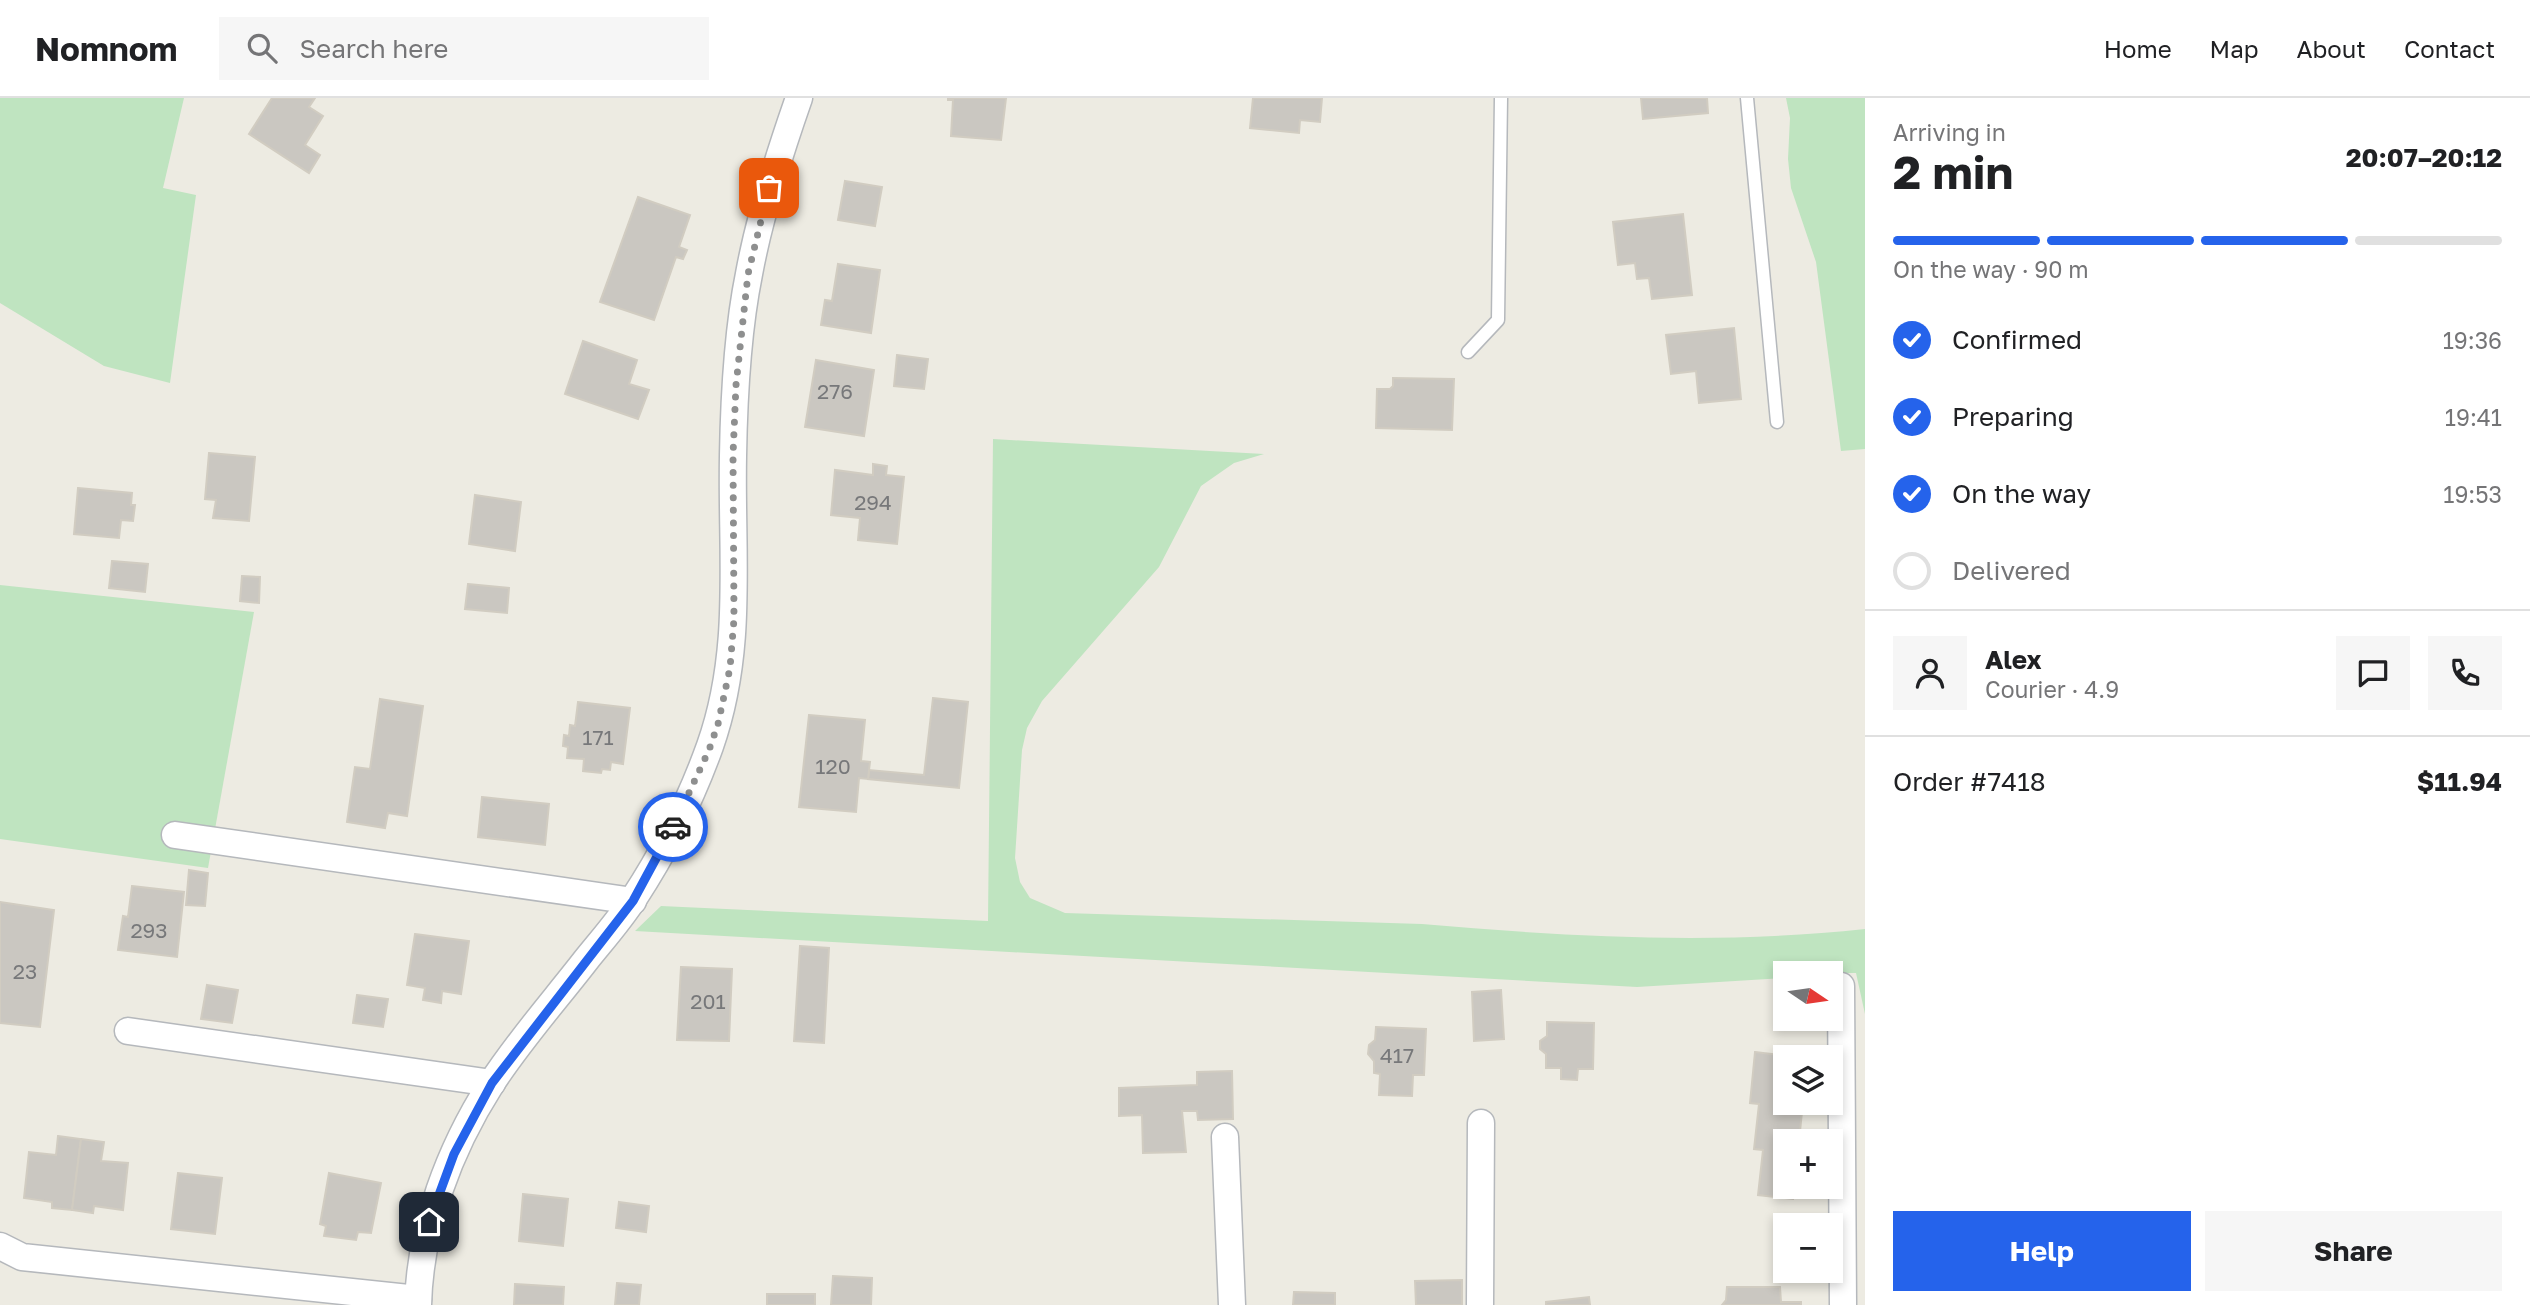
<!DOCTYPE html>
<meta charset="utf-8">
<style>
body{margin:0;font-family:"Golos Text",sans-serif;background:#f6f6f6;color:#202124;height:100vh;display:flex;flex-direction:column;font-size:26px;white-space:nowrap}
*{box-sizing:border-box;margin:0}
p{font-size:23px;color:#757577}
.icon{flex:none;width:38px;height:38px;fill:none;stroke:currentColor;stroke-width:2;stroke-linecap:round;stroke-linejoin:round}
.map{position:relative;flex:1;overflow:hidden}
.drawer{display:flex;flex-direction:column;background:#fff;width:665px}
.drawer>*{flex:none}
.needle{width:46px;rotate:103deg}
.fabs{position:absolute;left:1773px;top:863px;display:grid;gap:14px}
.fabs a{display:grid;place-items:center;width:70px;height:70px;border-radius:0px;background:#fff;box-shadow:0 4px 10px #0003;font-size:35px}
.pin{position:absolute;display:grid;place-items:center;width:60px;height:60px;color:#fff;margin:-30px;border-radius:14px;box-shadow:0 4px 10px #0006}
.courier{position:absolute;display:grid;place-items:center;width:70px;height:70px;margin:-35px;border:5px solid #2563eb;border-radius:50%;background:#fff;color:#222;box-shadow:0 2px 9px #0007}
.summary em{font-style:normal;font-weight:700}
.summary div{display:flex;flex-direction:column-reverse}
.summary{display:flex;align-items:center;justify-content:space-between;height:119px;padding:0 28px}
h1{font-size:46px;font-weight:700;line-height:52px}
.bar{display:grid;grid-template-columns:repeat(4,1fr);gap:10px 7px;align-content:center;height:84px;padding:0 28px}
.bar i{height:9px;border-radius:5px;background:#e0e0e0}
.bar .active{background:#2563eb}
.bar p{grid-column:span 4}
.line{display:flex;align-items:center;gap:18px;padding:0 28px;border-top:2px solid #e0e0e0}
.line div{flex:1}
.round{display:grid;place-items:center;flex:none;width:74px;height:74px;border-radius:0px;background:#f6f6f6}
ol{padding:0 28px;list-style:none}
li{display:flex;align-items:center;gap:21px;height:77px}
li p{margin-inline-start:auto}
li .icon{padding:7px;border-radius:50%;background:#2563eb;color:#fff;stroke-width:4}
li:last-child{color:#757577}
li i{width:38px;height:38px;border:4px solid #e0e0e0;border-radius:50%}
.action{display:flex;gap:14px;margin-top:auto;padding:14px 28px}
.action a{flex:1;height:80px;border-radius:0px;background:#2563eb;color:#fff;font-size:28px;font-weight:700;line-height:80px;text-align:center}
.action a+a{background:#f6f6f6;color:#202124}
header{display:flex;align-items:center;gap:42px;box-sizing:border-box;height:98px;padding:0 35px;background:#fff;border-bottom:2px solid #e0e0e0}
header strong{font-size:33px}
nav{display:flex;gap:38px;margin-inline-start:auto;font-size:24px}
.search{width:490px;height:63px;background:#f6f6f6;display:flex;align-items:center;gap:18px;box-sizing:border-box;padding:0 24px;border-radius:0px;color:#757577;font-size:26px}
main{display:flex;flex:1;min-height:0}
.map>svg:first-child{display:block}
.green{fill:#bfe4c0}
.building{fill:#cac7c1;stroke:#d1ccc1;stroke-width:2}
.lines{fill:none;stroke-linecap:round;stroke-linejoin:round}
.lane-casing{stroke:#b5b8bc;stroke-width:15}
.street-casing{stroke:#b5b8bc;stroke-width:29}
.lane{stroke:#fff;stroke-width:12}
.street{stroke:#fff;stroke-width:26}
.done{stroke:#8e8f8f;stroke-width:7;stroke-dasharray:0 12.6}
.route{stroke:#2563eb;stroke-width:9}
.labels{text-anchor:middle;stroke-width:7;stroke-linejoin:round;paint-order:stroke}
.number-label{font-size:21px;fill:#77787a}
</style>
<header>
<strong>Nomnom</strong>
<div class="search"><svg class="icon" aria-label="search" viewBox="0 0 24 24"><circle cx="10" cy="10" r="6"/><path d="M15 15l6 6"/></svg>Search here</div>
<nav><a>Home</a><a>Map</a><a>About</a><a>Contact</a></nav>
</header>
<main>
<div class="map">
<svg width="1865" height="1207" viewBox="0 0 1865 1207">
<rect width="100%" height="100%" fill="#edebe2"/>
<g class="green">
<polygon points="0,0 184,0 163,90 196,97 170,285 104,268 0,205"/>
<polygon points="1786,0 1865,0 1865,351 1841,353 1816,164 1791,90 1788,61 1790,20"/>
<path d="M993,341L1264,356L1234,365L1201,388L1159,469L1042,603L1027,630L1022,652L1015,760L1020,784L1030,800L1065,815L1422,826C1569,839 1718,847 1865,831V916L1856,875H1785V880L1637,889L635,833L661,808L988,823Z"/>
<polygon points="0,487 254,514 208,770 0,741"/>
</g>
<g class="building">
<polygon points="272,0 315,0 309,9 323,18 305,47 320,57 309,75 249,36"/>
<polygon points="948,0 1006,0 1001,42 951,38 953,2 948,2"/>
<polygon points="1322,0 1320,24 1300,22 1299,35 1250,30 1253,0"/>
<polygon points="1641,0 1707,0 1708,15 1643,21"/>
<polygon points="845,83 882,89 875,128 838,122"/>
<polygon points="638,99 690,117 679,149 687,152 683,161 676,159 654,222 600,204"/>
<polygon points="1683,116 1692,197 1652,201 1649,180 1637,181 1635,165 1618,167 1613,124"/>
<polygon points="838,166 880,172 871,235 821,227 825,202 832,203"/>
<polygon points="1734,230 1741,301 1699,305 1696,273 1671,276 1666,237"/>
<polygon points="583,243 637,262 629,286 649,292 638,321 565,296"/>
<polygon points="897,257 928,261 924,291 894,288"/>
<polygon points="816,262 874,272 864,338 805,329"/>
<polygon points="1393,280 1454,281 1452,332 1376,330 1377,291 1390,291 1393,288"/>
<polygon points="209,355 255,359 249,423 213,420 216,402 205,401"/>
<polygon points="873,366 887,368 886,377 904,379 897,446 858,442 860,420 831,417 835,372 873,377"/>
<polygon points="78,390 132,395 131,407 135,407 133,423 121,422 119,440 74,436"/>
<polygon points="475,397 521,404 515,453 469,446"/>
<polygon points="112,463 148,466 145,494 109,490"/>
<polygon points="242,478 260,479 259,505 240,503"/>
<polygon points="468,486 509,490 507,515 465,511"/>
<polygon points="933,600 968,604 959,690 868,681 869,672 924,677"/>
<polygon points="380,601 423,608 407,718 388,715 385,730 347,724 355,669 370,671"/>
<polygon points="578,604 630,610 623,666 611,664 610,672 602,671 601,675 583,673 584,661 567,660 568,649 563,648 564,637 569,638 570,627 575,628"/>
<polygon points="809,617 865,622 861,663 870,664 869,672 868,681 859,680 856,714 799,709"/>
<polygon points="482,699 549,706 545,747 478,739"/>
<polygon points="189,772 208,775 205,808 186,807"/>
<polygon points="132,788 184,794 177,859 118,852 123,818 128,819"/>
<polygon points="0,804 54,812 40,929 0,925"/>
<polygon points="415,836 469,843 461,896 442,893 441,905 423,902 425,890 407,887"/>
<polygon points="800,848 829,850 824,945 794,943"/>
<polygon points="681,869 732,871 729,943 677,942"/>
<polygon points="207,887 238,892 232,925 201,921"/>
<polygon points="1501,892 1504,941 1474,943 1472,894"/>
<polygon points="357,897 388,901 383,929 353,925"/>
<polygon points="1547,924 1594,925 1593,971 1578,971 1577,982 1561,981 1561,970 1546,970 1546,956 1540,951 1540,943 1547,938"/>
<polygon points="1376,929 1426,931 1424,977 1413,977 1412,998 1379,997 1380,976 1374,975 1374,963 1368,956 1369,947 1375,942"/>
<polygon points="1755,954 1789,958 1785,959 1785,1004 1803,1004 1799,1043 1785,1043 1785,1088 1794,1088 1793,1101 1758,1097 1763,1052 1754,1051 1759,1006 1750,1005"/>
<polygon points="1232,973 1233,1021 1198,1022 1197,1013 1182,1013 1186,1054 1143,1055 1142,1017 1119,1018 1119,990 1197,987 1197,974"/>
<polygon points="58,1038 81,1041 72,1112 52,1110 52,1104 24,1100 29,1054 56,1057"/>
<polygon points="81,1041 104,1044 101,1063 128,1065 123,1112 94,1108 93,1115 72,1112"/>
<polygon points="178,1075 222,1080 215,1136 171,1131"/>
<polygon points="329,1075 381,1085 371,1135 358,1134 356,1142 324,1138 326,1128 320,1126"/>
<polygon points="523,1096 568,1101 563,1148 519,1143"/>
<polygon points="619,1104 649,1108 646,1134 616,1130"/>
<polygon points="833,1178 872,1180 871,1207 831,1207"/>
<polygon points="1462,1182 1462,1207 1416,1207 1415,1183"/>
<polygon points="617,1185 641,1187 639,1207 615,1207"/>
<polygon points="515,1186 564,1189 563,1207 514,1207"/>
<polygon points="1727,1189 1780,1189 1781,1204 1801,1204 1801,1207 1722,1207 1726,1202"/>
<polygon points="1294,1194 1335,1195 1335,1207 1293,1207"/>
<rect x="767" y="1196" width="48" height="11"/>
<polygon points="1589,1199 1590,1207 1546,1207 1546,1204"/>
</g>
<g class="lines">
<g class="lane-casing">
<g id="lane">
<polyline points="1747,0 1777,324"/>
<polyline points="1468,254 1498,222 1501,0"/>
</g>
</g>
<g class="street-casing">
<g id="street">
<polyline points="175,737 633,803"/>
<polyline points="1841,888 1843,1207"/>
<polyline points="128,933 492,985"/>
<polyline points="1225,1039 1232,1207"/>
<polyline points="0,1148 22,1159 418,1201"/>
<path d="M418,1207C420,1129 449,1052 491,986C518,944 555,902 586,862C602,842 620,822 634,800C664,754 691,701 710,648C744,552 731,457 733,358C734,297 737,235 749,176C760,116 779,57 799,0"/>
<polyline points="1480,1207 1481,1025"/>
</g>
</g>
<use href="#lane" class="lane"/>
<use href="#street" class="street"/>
</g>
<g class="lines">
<polyline class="done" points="673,729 709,652 718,626 730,570 734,521 733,357 736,287 748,176 769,90"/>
<polyline class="route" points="429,1124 454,1056 492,985 633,803 673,729"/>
</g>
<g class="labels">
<g class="number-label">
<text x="835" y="301">276</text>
<text x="873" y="412">294</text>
<text x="598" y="647">171</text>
<text x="833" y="676">120</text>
<text x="149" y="840">293</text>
<text x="25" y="881">23</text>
<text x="708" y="911">201</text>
<text x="1397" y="965">417</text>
</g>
</g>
</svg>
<div class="fabs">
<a><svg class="needle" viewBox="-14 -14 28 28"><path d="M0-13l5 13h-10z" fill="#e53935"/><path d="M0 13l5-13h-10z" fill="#757577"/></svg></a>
<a><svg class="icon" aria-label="layers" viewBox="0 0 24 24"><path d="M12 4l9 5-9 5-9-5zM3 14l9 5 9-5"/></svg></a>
<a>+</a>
<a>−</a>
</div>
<div class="pin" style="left:769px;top:90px;background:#ea580c"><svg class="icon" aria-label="bag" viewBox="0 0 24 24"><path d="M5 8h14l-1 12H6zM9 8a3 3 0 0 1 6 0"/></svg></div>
<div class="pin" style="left:429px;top:1124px;background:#1f2937"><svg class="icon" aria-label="home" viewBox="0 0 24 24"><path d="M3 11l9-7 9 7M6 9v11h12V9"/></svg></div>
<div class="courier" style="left:673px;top:729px"><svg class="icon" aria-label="car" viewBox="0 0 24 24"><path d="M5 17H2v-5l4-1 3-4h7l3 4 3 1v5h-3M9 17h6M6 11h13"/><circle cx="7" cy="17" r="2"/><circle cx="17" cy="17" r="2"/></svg></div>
</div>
<section class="drawer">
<div class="summary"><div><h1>2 min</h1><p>Arriving in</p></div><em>20:07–20:12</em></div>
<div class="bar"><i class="active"></i><i class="active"></i><i class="active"></i><i></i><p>On the way · 90 m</p></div>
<ol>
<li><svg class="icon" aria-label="check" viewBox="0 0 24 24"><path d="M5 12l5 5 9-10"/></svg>Confirmed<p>19:36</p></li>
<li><svg class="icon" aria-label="check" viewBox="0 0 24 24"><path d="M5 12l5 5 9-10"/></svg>Preparing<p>19:41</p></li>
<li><svg class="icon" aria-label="check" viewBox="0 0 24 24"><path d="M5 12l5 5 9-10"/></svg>On the way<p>19:53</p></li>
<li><i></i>Delivered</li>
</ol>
<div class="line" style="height:126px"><a class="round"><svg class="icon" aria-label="person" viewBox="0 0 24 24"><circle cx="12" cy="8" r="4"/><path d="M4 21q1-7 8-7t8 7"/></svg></a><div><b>Alex</b><p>Courier · 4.9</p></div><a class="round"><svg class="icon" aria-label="chat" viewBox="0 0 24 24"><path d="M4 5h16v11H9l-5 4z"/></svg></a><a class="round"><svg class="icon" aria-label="phone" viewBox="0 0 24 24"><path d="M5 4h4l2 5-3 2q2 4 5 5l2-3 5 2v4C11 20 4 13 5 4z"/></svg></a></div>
<div class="line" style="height:91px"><div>Order #7418</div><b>$11.94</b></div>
<div class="action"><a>Help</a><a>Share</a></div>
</section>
</main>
